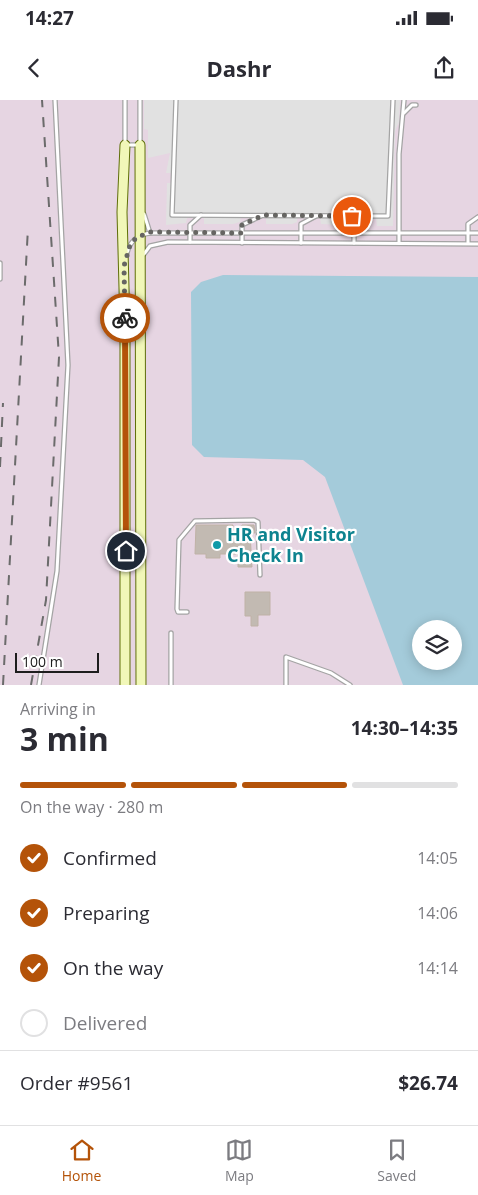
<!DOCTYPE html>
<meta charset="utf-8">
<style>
body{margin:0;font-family:"Open Sans",sans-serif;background:#f7f7f7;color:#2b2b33;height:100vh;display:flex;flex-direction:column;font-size:19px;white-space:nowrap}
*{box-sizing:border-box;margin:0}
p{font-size:16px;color:#7c7c81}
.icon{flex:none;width:28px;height:28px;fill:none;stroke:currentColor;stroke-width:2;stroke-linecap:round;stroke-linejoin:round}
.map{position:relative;height:585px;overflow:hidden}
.panel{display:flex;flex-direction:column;background:#fff;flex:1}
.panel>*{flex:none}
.buttons{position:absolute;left:412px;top:520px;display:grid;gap:10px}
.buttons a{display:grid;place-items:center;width:50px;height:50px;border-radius:50%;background:#fff;box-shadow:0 2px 12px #0003;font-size:25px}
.scale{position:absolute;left:15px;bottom:12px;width:84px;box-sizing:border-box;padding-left:5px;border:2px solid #1d1d1d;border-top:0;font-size:14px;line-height:18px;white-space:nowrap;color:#1d1d1d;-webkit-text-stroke:4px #fff;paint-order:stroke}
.pin{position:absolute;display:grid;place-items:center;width:42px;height:42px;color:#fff;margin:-21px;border:2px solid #fff;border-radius:50%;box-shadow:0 1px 5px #0007}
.courier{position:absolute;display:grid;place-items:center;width:50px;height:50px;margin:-25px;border:4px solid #b45309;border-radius:50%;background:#fff;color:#222;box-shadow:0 1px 6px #0007}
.head em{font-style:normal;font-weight:700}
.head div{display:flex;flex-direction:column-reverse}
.head{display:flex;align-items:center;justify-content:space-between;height:85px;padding:0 20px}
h1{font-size:32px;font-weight:700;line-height:38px}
.bar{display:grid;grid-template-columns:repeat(4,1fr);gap:8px 5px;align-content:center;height:60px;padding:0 20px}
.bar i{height:6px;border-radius:4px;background:#e1e1e2}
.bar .selected{background:#b45309}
.bar p{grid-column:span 4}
.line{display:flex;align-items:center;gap:12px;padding:0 20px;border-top:1px solid #e1e1e2}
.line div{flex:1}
ol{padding:0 20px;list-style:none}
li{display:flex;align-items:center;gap:15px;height:55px}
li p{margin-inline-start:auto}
li .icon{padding:5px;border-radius:50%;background:#b45309;color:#fff;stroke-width:4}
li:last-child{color:#7c7c81}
li i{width:28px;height:28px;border:2px solid #e1e1e2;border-radius:50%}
.status{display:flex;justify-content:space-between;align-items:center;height:35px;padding:0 25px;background:#fff;direction:ltr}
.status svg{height:14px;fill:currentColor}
header{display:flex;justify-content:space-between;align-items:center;height:65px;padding:0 20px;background:#fff;font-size:22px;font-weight:700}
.tab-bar{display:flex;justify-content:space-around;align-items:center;height:70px;border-top:1px solid #e1e1e2;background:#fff;font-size:14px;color:#7c7c81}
.tab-bar a{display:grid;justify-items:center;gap:2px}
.tab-bar .selected{color:#b45309}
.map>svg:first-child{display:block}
.industrial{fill:#e6d5e2;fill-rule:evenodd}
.parking{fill:#e1e1e1}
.water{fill:#a4cbda;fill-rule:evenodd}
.building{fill:#c2bab2;stroke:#bfb2a6}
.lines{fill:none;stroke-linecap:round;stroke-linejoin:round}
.service-casing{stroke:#a4a4a4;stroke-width:5.5}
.secondary-casing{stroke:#5f6f09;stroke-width:11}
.service{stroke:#fff;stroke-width:3}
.secondary{stroke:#f1f7b8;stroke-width:9}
.rail{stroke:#6b6b6b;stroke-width:2;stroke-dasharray:10 10;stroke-linecap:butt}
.done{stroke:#666562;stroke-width:5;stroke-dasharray:0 9}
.route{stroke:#b45309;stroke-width:6}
.culture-dot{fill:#0f9aa8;stroke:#fff;stroke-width:2}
.labels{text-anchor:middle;stroke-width:4.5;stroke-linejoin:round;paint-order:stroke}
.culture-label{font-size:18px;font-weight:bold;fill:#0d838f;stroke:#fff;text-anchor:start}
</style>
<div class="status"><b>14:27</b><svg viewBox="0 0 49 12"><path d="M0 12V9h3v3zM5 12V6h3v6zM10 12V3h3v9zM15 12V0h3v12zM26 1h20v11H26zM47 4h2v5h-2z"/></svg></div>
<header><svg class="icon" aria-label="back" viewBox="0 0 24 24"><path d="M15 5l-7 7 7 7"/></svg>Dashr<svg class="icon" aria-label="share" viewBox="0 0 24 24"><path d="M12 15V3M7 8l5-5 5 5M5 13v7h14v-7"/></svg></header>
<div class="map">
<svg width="478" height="585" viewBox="0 0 478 585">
<rect width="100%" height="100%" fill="#eeeae3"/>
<path class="industrial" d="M0,0H478V585H0ZM421,529H454V561H421Z"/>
<polygon class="parking" points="144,0 400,0 399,22 395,31 393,126 377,126 376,119 352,118 351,123 344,125 321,124 320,118 297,118 297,122 292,124 266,124 266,118 241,118 240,122 233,124 204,124 204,118 187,118 186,123 166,125 167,83 171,83 171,73 166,73 170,53 148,58 148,30 144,29"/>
<path class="water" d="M223,175L478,177V585H403L325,377L303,360L204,357L192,345L191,192L201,182ZM421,529H454V561H421Z"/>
<g class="building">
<polygon points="196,425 233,425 233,441 242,441 242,425 254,425 255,433 250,433 252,467 238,467 238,454 220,454 220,458 206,458 206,454 195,454"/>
<polygon points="245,492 270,492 270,515 258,515 258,526 251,526 251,516 245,516"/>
</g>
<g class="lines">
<g class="service-casing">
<g id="service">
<polyline points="125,0 125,45 140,45 140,0"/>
<polyline points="176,0 172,115 378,116 388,116 393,0"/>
<polyline points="404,13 412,5 416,5"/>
<polyline points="144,114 150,133"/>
<polyline points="190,142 190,125 201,115"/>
<polyline points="242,143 242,125 261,116"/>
<polyline points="301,143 301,124 316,116"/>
<polyline points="354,143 354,125 371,116"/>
<polyline points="399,143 399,54 404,0"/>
<polyline points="468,143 468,124 478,117"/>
<path d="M127,153C130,141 137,135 150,133H478"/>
<polyline points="144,154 150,146 168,142 478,144"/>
<polyline points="0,163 0,179"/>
<polyline points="187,512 178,512 177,509 179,440 195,421 254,420 258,422 260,475"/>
<polyline points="39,585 57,471 68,265 55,0"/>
<polyline points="171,585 171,533"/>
<polyline points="286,585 286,557 331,573 350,585"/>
</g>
</g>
<g class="secondary-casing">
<g id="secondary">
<polyline points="125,45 122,112 125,226 125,585"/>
<polyline points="140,45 141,585"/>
</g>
</g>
<use href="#service" class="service"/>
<use href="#secondary" class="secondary"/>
<g class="rail">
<polyline points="0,367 3,303"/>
<polyline points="3,585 28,128"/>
<polyline points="31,585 46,500 59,257 42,0"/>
</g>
</g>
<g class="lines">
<polyline class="done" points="125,218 124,166 130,145 136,138 150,132 242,133 242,125 263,115 352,116"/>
<polyline class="route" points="125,218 126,451"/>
</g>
<circle class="culture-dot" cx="217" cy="445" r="5"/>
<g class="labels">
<g class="culture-label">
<text x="227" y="441">HR and Visitor<tspan x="227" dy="21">Check In</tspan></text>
</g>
</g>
</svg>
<div class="buttons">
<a><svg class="icon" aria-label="layers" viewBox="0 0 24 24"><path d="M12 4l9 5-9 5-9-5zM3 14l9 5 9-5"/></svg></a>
</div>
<div class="scale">100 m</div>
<div class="pin" style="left:352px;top:116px;background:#ea580c"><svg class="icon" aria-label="bag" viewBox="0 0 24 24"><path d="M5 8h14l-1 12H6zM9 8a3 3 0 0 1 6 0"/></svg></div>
<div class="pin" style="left:126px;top:451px;background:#1f2937"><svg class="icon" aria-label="home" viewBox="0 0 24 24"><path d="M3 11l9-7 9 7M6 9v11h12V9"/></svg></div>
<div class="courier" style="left:125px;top:218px"><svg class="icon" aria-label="bike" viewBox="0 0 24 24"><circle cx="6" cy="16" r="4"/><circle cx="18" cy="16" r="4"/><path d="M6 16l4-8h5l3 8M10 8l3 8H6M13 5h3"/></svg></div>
</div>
<section class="panel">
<div class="head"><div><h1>3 min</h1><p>Arriving in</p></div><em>14:30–14:35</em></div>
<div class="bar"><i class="selected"></i><i class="selected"></i><i class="selected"></i><i></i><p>On the way · 280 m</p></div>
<ol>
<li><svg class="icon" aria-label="check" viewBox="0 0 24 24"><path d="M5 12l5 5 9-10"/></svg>Confirmed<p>14:05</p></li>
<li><svg class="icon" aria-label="check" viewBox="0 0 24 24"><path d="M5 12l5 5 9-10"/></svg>Preparing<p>14:06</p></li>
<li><svg class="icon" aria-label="check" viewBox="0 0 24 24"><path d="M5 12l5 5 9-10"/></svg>On the way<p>14:14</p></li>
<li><i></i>Delivered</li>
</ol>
<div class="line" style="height:65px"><div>Order #9561</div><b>$26.74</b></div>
</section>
<nav class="tab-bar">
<a class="selected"><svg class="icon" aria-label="home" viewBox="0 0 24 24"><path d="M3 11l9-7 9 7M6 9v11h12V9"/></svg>Home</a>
<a><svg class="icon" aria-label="map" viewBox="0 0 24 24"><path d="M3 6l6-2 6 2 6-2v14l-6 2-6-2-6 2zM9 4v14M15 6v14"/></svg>Map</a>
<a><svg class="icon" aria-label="saved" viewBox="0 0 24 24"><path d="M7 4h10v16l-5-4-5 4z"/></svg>Saved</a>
</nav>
